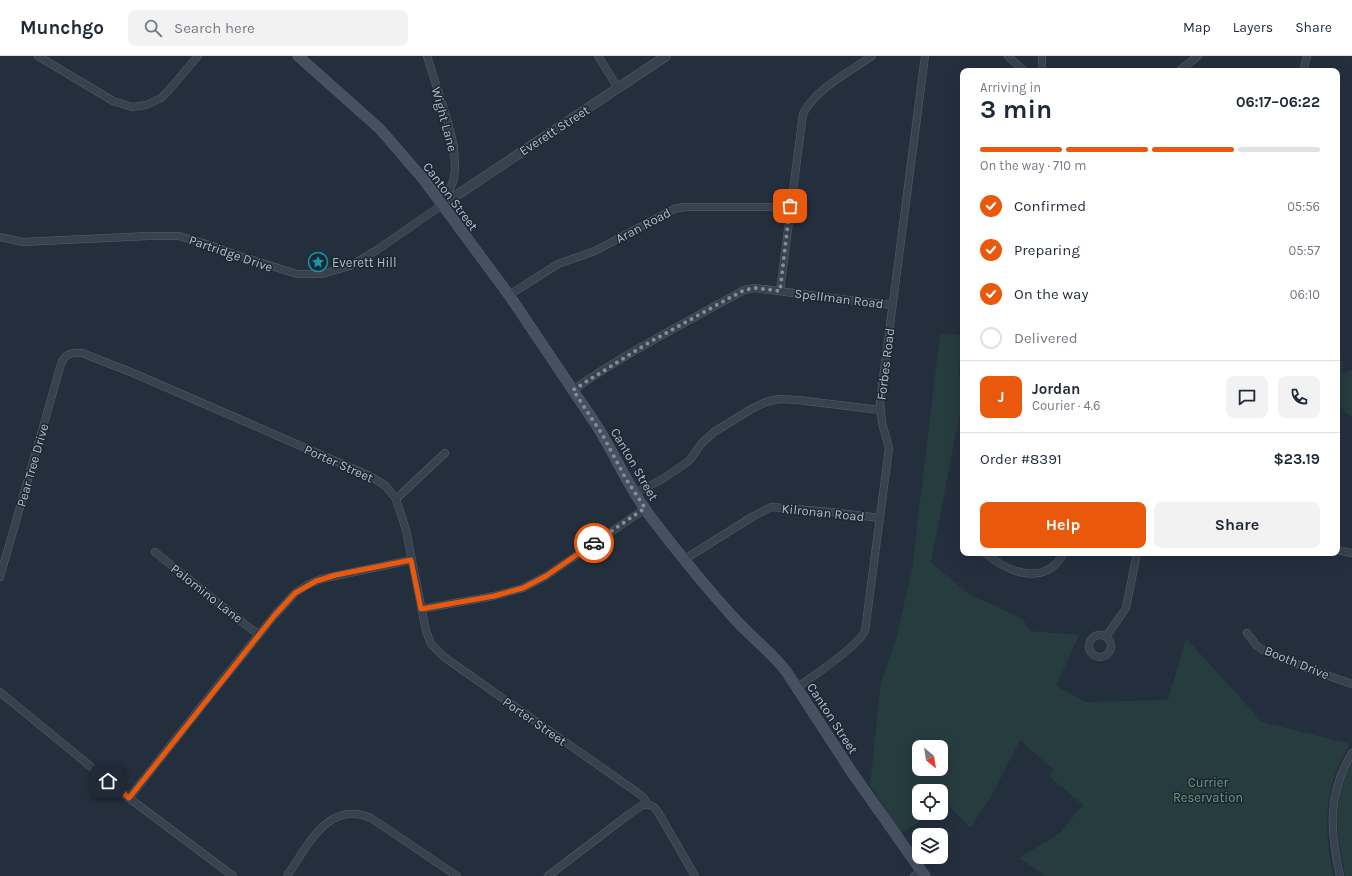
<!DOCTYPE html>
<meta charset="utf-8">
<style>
body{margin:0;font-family:Karla,sans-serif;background:#f2f2f3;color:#1f2937;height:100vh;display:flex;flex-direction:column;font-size:15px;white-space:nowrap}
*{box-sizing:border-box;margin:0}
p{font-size:13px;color:#747a83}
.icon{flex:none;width:22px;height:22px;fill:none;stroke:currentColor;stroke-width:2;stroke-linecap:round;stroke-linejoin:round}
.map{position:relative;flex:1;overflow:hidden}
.drawer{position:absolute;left:960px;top:12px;width:380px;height:488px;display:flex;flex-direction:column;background:#fff;border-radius:8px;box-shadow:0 4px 16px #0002}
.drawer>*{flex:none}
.needle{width:26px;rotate:150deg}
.fabs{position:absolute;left:912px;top:684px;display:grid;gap:8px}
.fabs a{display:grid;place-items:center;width:36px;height:36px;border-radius:8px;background:#fff;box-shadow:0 4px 16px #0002;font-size:20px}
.pin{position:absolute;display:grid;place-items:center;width:34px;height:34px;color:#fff;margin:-17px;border-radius:8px;box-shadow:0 2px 6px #0006}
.courier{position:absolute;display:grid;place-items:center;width:40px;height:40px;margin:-20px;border:3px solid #ea580c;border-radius:50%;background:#fff;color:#222;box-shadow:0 1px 5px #0007}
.summary em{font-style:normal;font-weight:700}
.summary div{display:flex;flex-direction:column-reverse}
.summary{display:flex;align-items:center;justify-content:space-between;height:68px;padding:0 20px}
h1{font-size:26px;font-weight:700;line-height:30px}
.bar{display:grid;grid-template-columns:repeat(4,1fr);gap:6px 4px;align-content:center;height:48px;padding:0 20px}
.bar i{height:5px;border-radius:3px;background:#e0e1e3}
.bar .current{background:#ea580c}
.bar p{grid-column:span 4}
.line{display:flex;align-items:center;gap:10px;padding:0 20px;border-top:1px solid #e0e1e3}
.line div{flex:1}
.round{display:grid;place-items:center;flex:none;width:42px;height:42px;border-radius:8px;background:#f2f2f3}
ol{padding:0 20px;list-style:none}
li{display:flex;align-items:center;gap:12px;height:44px}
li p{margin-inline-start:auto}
li .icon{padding:4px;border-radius:50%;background:#ea580c;color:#fff;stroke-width:4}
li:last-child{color:#747a83}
li i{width:22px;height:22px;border:2px solid #e0e1e3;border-radius:50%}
.button{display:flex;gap:8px;margin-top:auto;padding:8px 20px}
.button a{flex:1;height:46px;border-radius:8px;background:#ea580c;color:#fff;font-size:16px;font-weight:700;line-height:46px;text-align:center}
.button a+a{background:#f2f2f3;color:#1f2937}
header{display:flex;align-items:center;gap:24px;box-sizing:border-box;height:56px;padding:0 20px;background:#fff;border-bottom:1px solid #e0e1e3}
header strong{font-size:19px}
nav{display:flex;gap:22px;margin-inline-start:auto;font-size:14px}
.search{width:280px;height:36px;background:#f2f2f3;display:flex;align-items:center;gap:10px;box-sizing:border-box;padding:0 14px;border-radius:8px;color:#747a83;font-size:15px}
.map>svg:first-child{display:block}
.green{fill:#263c3f;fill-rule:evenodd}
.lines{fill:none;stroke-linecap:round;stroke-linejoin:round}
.minor-casing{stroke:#565f6c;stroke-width:8}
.tertiary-casing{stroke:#565f6c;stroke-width:10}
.secondary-casing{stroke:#565f6c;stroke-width:11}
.minor{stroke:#38414e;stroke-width:7}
.tertiary{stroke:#38414e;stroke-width:9}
.secondary{stroke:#465061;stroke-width:10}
.done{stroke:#828b98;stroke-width:4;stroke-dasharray:0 7.2}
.route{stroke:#ea580c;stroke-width:5}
.labels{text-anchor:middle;stroke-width:3;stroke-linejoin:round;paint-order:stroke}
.street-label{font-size:13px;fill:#b4bcc9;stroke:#1d2633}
.poi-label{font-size:13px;fill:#b4bcc9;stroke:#1d2633;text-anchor:start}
.park-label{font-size:13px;fill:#6b9a76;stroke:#1d2633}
</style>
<header>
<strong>Munchgo</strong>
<div class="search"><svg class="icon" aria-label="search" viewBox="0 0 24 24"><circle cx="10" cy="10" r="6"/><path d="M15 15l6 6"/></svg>Search here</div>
<nav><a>Map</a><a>Layers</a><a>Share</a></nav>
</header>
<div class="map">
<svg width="1352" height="820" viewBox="0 0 1352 820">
<rect width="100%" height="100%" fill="#242f3e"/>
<g class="green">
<path d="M940,278L963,279V290L958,318L963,328V341L931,506L967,537L1023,563L1030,575L1079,579L1056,630L1086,646L1168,644L1186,582L1262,666L1350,688C1346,696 1341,704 1337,713C1324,746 1325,786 1334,820H1046L1019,802L1061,776L1083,749L1049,720L1054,714L1020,684L992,739L970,772L946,747L941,750V735H919V757H932L901,778L870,729L881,627L896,584L912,513ZM919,691H941V713H919Z"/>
<polygon points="1337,287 1344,312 1337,314"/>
<polygon points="1352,314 1352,360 1346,357 1337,347 1337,320 1341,317"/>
<path d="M1352,707V820H1345C1338,780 1330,744 1352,707Z"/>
</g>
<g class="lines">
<g class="minor-casing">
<g id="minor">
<polyline points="38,0 113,45 132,51 146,49 161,42 169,34 198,0"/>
<polyline points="598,0 618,32"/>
<polyline points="1008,0 1024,15"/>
<polyline points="1042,15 1042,0"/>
<polyline points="1179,15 1198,0"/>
<polyline points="1303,15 1307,0"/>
<polyline points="0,181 22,186 149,180 179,180 210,189 237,199 297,218 322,218 350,210 377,194 442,149 449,135 454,123 455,112 454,90 447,63 427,0"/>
<path d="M780,235L803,58C815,33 849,16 872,0"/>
<polyline points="509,239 558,208 595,195 674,153 684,151 790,151"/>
<path d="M573,334C627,296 687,266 744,234L755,232L840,243L892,249"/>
<polyline points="634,437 661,424 689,405 701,388 714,376 753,352 766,346 779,343 798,344 880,354"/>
<polyline points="396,443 445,397"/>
<polyline points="1337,494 1352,497"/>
<polyline points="155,496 251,573 259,578"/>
<path d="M985,497C1009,517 1045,531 1064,497"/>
<polyline points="685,503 752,461 771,451 832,456 880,462"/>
<path d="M0,521L61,308C65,298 71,296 82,297L133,317L370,420L386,430L396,443L406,474L426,575L431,588L444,601L638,737L644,742L647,748"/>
<polyline points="421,553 494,540 523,532 546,520 645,453"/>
<polyline points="1247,577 1257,590 1263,594 1309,613 1352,628"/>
<circle cx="1100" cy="590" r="11"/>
<polyline points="1106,581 1126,552 1137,497"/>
<path d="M797,632C814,619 856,592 865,575L889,392L882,367L880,346L925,0"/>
<polyline points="0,636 129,742 233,820"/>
<polyline points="129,742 215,633 274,560 295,537 307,529 321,523 411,504"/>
<path d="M287,820C307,791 328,743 371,762L457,820"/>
<polyline points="548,820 628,759 641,750 647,748 654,751 658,756 695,820"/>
<polyline points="914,820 922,815"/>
<path d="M1340,820C1330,775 1327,738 1352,697"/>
</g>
</g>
<g class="tertiary-casing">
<polyline id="tertiary" points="442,149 666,0"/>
</g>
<g class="secondary-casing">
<path id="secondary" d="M298,0L380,73L424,124L509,239L593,364C614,395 627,430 650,460C676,494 704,529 733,561C750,580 770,595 786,615L851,715L925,820"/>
</g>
<use href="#minor" class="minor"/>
<use href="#tertiary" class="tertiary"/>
<use href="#secondary" class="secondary"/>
</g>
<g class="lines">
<polyline class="done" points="594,487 645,452 626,423 602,378 573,334 648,287 744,234 755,232 780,235 790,150"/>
<polyline class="route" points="108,725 129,742 274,560 295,537 316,525 336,519 411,504 421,553 494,540 523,532 546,520 594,487"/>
</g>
<defs>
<g id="sight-ring" transform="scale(1)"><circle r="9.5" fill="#1d2633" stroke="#0f9aa8" stroke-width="1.5"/><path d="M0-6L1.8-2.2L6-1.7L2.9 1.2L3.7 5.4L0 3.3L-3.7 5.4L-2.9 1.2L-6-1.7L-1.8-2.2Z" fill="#0f9aa8"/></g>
</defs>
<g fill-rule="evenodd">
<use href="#sight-ring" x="318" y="206"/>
</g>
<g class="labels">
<g class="street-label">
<text transform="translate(445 63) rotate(75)" y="5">Wight Lane</text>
<text transform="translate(554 74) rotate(-33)" y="5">Everett Street</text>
<text transform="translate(451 140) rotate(53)" y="5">Canton Street</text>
<text transform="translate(643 169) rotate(-28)" y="5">Aran Road</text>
<text transform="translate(231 197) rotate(19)" y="5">Partridge Drive</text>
<text transform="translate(839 242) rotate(7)" y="5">Spellman Road</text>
<text transform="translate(885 308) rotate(-83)" y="5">Forbes Road</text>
<text transform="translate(339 407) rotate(24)" y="5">Porter Street</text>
<text transform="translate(635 408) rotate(60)" y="5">Canton Street</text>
<text transform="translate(32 409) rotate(-74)" y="5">Pear Tree Drive</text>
<text transform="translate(823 456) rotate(6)" y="5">Kilronan Road</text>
<text transform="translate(207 537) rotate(38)" y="5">Palomino Lane</text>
<text transform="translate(1297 606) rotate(22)" y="5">Booth Drive</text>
<text transform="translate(833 662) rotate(57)" y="5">Canton Street</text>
<text transform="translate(535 665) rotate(35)" y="5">Porter Street</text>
</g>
<g class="poi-label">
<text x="332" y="211">Everett Hill</text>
</g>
<g class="park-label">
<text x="1208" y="731">Currier<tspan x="1208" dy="15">Reservation</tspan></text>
</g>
</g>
</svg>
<div class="fabs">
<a><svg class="needle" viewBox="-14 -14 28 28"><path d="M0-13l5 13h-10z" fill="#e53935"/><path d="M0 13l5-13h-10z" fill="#747a83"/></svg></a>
<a><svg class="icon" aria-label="locate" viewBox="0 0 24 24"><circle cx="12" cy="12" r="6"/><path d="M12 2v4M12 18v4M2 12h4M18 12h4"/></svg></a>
<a><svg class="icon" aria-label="layers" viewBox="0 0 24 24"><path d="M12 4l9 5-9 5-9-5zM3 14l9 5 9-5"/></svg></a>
</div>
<div class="pin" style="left:790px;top:150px;background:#ea580c"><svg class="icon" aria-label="bag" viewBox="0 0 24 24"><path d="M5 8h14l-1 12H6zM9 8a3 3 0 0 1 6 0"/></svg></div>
<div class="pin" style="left:108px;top:725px;background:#1f2937"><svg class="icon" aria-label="home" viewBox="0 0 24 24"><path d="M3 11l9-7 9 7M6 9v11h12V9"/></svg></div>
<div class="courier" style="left:594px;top:487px"><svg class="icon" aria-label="car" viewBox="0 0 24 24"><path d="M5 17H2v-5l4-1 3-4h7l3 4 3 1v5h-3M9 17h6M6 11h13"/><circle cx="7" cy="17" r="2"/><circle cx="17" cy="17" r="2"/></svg></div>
<section class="drawer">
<div class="summary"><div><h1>3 min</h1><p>Arriving in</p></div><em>06:17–06:22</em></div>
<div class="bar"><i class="current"></i><i class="current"></i><i class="current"></i><i></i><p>On the way · 710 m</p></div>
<ol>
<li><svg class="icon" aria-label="check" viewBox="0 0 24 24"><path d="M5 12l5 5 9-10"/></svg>Confirmed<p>05:56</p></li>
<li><svg class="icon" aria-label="check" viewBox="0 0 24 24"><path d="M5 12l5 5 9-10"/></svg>Preparing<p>05:57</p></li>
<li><svg class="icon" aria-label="check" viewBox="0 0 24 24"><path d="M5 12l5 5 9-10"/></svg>On the way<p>06:10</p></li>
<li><i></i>Delivered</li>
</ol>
<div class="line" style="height:72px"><b class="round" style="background:#ea580c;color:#fff">J</b><div><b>Jordan</b><p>Courier · 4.6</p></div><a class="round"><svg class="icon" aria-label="chat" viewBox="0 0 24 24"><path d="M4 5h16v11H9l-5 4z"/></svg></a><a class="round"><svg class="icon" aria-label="phone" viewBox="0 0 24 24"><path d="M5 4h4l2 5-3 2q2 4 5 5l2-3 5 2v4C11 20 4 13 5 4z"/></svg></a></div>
<div class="line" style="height:52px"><div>Order #8391</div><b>$23.19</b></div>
<div class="button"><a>Help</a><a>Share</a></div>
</section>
</div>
